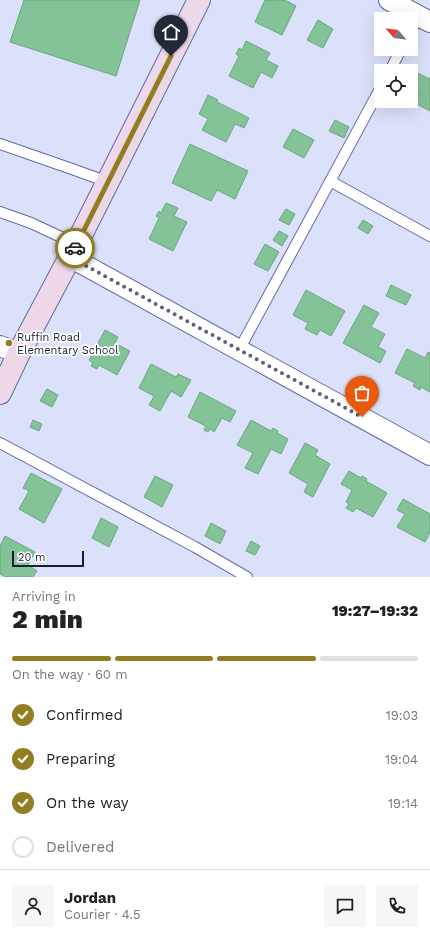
<!DOCTYPE html>
<meta charset="utf-8">
<style>
body{margin:0;font-family:"Work Sans",sans-serif;background:#f6f6f6;color:#222;height:100vh;display:flex;flex-direction:column;font-size:15px;white-space:nowrap}
*{box-sizing:border-box;margin:0}
p{font-size:13px;color:#767676}
.icon{flex:none;width:22px;height:22px;fill:none;stroke:currentColor;stroke-width:2;stroke-linecap:round;stroke-linejoin:round}
.map{position:relative;height:577px;overflow:hidden}
.panel{display:flex;flex-direction:column;background:#fff;flex:1}
.panel>*{flex:none}
.needle{width:26px;rotate:298deg}
.controls{position:absolute;left:374px;top:12px;display:grid;gap:8px}
.controls a{display:grid;place-items:center;width:44px;height:44px;border-radius:0px;background:#fff;box-shadow:0 4px 16px #0002;font-size:20px}
.scale{position:absolute;left:12px;bottom:10px;width:72px;box-sizing:border-box;padding-left:4px;border:2px solid #191d34;border-top:0;font-size:11px;line-height:14px;white-space:nowrap;color:#191d34;-webkit-text-stroke:3px #fff;paint-order:stroke}
.pin{position:absolute;display:grid;place-items:center;width:34px;height:34px;color:#fff;margin:-41px -17px;border-radius:50% 50% 50% 0;rotate:-45deg;box-shadow:0 0 4px #0007}
.pin .icon{rotate:45deg}
.courier{position:absolute;display:grid;place-items:center;width:40px;height:40px;margin:-20px;border:3px solid #937d23;border-radius:50%;background:#fff;color:#222;box-shadow:0 1px 5px #0007}
.head em{font-style:normal;font-weight:800}
.head div{display:flex;flex-direction:column-reverse}
.head{display:flex;align-items:center;justify-content:space-between;height:68px;padding:0 12px}
h1{font-size:26px;font-weight:800;line-height:30px}
.bar{display:grid;grid-template-columns:repeat(4,1fr);gap:6px 4px;align-content:center;height:48px;padding:0 12px}
.bar i{height:5px;border-radius:3px;background:#e0e0e0}
.bar .on{background:#937d23}
.bar p{grid-column:span 4}
.line{display:flex;align-items:center;gap:10px;padding:0 12px;border-top:1px solid #e0e0e0}
.line div{flex:1}
.round{display:grid;place-items:center;flex:none;width:42px;height:42px;border-radius:0px;background:#f6f6f6}
ol{padding:0 12px;list-style:none}
li{display:flex;align-items:center;gap:12px;height:44px}
li p{margin-inline-start:auto}
li .icon{padding:4px;border-radius:50%;background:#937d23;color:#fff;stroke-width:4}
li:last-child{color:#767676}
li i{width:22px;height:22px;border:2px solid #e0e0e0;border-radius:50%}
.map>svg:first-child{display:block}
.building{fill:#84c298;stroke:#69a77e}
.lines{fill:none;stroke-linecap:round;stroke-linejoin:round}
.lane-casing{stroke:#606aa2;stroke-width:12}
.street-casing{stroke:#606aa2;stroke-width:22}
.secondary-casing{stroke:#606aa2;stroke-width:24}
.lane{stroke:#fff;stroke-width:10}
.street{stroke:#fff;stroke-width:20}
.secondary{stroke:#ecd8e8;stroke-width:22}
.done{stroke:#5d6279;stroke-width:4;stroke-dasharray:0 7.2}
.route{stroke:#937d23;stroke-width:5}
.poi-dot{fill:#937d23;stroke:#fff;stroke-width:1.5}
.labels{text-anchor:middle;stroke-width:3.5;stroke-linejoin:round;paint-order:stroke}
.poi-label{font-size:11px;fill:#191d34;stroke:#fff;text-anchor:start}
</style>
<div class="map">
<svg width="430" height="577" viewBox="0 0 430 577">
<rect width="100%" height="100%" fill="#dbe1fa"/>
<g class="building">
<polygon points="24,0 140,0 116,76 10,42"/>
<polygon points="265,0 285,0 296,6 282,35 255,22"/>
<polygon points="318,20 333,29 323,48 307,40"/>
<polygon points="246,41 270,53 266,60 278,66 272,78 261,72 253,88 229,76 239,56 236,54 239,48 242,50"/>
<polygon points="416,72 429,79 430,77 430,111 415,103 419,94 411,90 411,82"/>
<polygon points="208,95 218,100 217,102 249,118 244,128 235,124 226,142 202,130 208,119 199,114"/>
<polygon points="335,120 349,127 344,138 329,131"/>
<polygon points="293,129 314,140 304,158 283,147"/>
<polygon points="190,144 248,171 235,199 217,190 211,201 172,183"/>
<polygon points="166,203 178,208 174,216 187,222 173,251 149,239 159,218 156,216 159,211 161,213"/>
<polygon points="286,209 295,214 289,225 279,220"/>
<polygon points="363,220 373,226 368,234 358,228"/>
<polygon points="279,231 288,236 282,246 273,240"/>
<polygon points="265,244 279,252 268,271 254,264"/>
<polygon points="391,285 411,295 406,305 386,296"/>
<polygon points="306,290 345,311 331,336 320,330 317,335 305,329 308,323 293,315"/>
<polygon points="364,305 379,313 371,327 385,334 378,347 386,351 380,363 343,343"/>
<polygon points="105,330 118,337 115,343 130,351 117,375 99,365 97,369 91,366 93,363 89,360"/>
<polygon points="407,349 425,358 428,352 430,353 430,392 421,387 420,390 413,386 415,383 395,373"/>
<polygon points="151,364 176,377 178,374 191,380 181,397 171,391 160,411 149,405 154,396 139,388"/>
<polygon points="47,389 58,395 52,407 40,401"/>
<polygon points="200,392 236,411 230,422 222,418 214,432 210,429 208,432 204,430 206,426 188,417"/>
<polygon points="33,420 42,424 39,431 30,427"/>
<polygon points="251,420 271,431 273,428 278,431 277,433 288,439 281,454 271,449 258,474 245,468 253,453 237,445"/>
<polygon points="305,443 318,450 315,455 330,464 313,497 304,492 308,484 289,473"/>
<polygon points="349,471 361,478 362,476 367,479 366,481 387,493 373,517 356,508 353,512 346,508 349,504 346,502 352,490 341,484"/>
<polygon points="31,473 62,489 44,523 19,509 29,491 23,488"/>
<polygon points="155,476 173,485 162,507 144,497"/>
<polygon points="403,499 430,514 430,532 425,542 397,527 405,514 397,510"/>
<polygon points="101,518 118,527 109,547 92,538"/>
<polygon points="211,523 226,531 220,544 205,536"/>
<polygon points="5,536 35,552 28,565 37,571 33,577 6,577 0,574 0,546"/>
<polygon points="251,541 260,546 255,555 246,551"/>
</g>
<g class="lines">
<g class="lane-casing">
<g id="lane">
<polyline points="411,31 419,16"/>
<polyline points="390,71 401,49"/>
<polyline points="0,144 72,169 108,182"/>
<polyline points="330,181 430,236"/>
<polyline points="0,212 31,223 76,244"/>
<polyline points="239,350 381,87"/>
<polyline points="0,443 195,547 247,577"/>
</g>
</g>
<g class="street-casing">
<g id="street">
<polyline points="389,0 430,22"/>
<polyline points="70,257 430,455"/>
<polyline points="0,346 19,353"/>
</g>
</g>
<g class="secondary-casing">
<polyline id="secondary" points="0,393 19,353 70,257 199,0"/>
</g>
<use href="#lane" class="lane"/>
<use href="#street" class="street"/>
<use href="#secondary" class="secondary"/>
</g>
<g class="lines">
<polyline class="done" points="75,248 70,257 362,417"/>
<polyline class="route" points="75,248 171,56"/>
</g>
<circle class="poi-dot" cx="9" cy="343" r="4"/>
<g class="labels">
<g class="poi-label">
<text x="17" y="341">Ruffin Road<tspan x="17" dy="13">Elementary School</tspan></text>
</g>
</g>
</svg>
<div class="controls">
<a><svg class="needle" viewBox="-14 -14 28 28"><path d="M0-13l5 13h-10z" fill="#e53935"/><path d="M0 13l5-13h-10z" fill="#767676"/></svg></a>
<a><svg class="icon" aria-label="locate" viewBox="0 0 24 24"><circle cx="12" cy="12" r="6"/><path d="M12 2v4M12 18v4M2 12h4M18 12h4"/></svg></a>
</div>
<div class="scale">20 m</div>
<div class="pin" style="left:362px;top:417px;background:#ea580c"><svg class="icon" aria-label="bag" viewBox="0 0 24 24"><path d="M5 8h14l-1 12H6zM9 8a3 3 0 0 1 6 0"/></svg></div>
<div class="pin" style="left:171px;top:56px;background:#1f2937"><svg class="icon" aria-label="home" viewBox="0 0 24 24"><path d="M3 11l9-7 9 7M6 9v11h12V9"/></svg></div>
<div class="courier" style="left:75px;top:248px"><svg class="icon" aria-label="car" viewBox="0 0 24 24"><path d="M5 17H2v-5l4-1 3-4h7l3 4 3 1v5h-3M9 17h6M6 11h13"/><circle cx="7" cy="17" r="2"/><circle cx="17" cy="17" r="2"/></svg></div>
</div>
<section class="panel">
<div class="head"><div><h1>2 min</h1><p>Arriving in</p></div><em>19:27–19:32</em></div>
<div class="bar"><i class="on"></i><i class="on"></i><i class="on"></i><i></i><p>On the way · 60 m</p></div>
<ol>
<li><svg class="icon" aria-label="check" viewBox="0 0 24 24"><path d="M5 12l5 5 9-10"/></svg>Confirmed<p>19:03</p></li>
<li><svg class="icon" aria-label="check" viewBox="0 0 24 24"><path d="M5 12l5 5 9-10"/></svg>Preparing<p>19:04</p></li>
<li><svg class="icon" aria-label="check" viewBox="0 0 24 24"><path d="M5 12l5 5 9-10"/></svg>On the way<p>19:14</p></li>
<li><i></i>Delivered</li>
</ol>
<div class="line" style="height:72px"><a class="round"><svg class="icon" aria-label="person" viewBox="0 0 24 24"><circle cx="12" cy="8" r="4"/><path d="M4 21q1-7 8-7t8 7"/></svg></a><div><b>Jordan</b><p>Courier · 4.5</p></div><a class="round"><svg class="icon" aria-label="chat" viewBox="0 0 24 24"><path d="M4 5h16v11H9l-5 4z"/></svg></a><a class="round"><svg class="icon" aria-label="phone" viewBox="0 0 24 24"><path d="M5 4h4l2 5-3 2q2 4 5 5l2-3 5 2v4C11 20 4 13 5 4z"/></svg></a></div>
</section>
